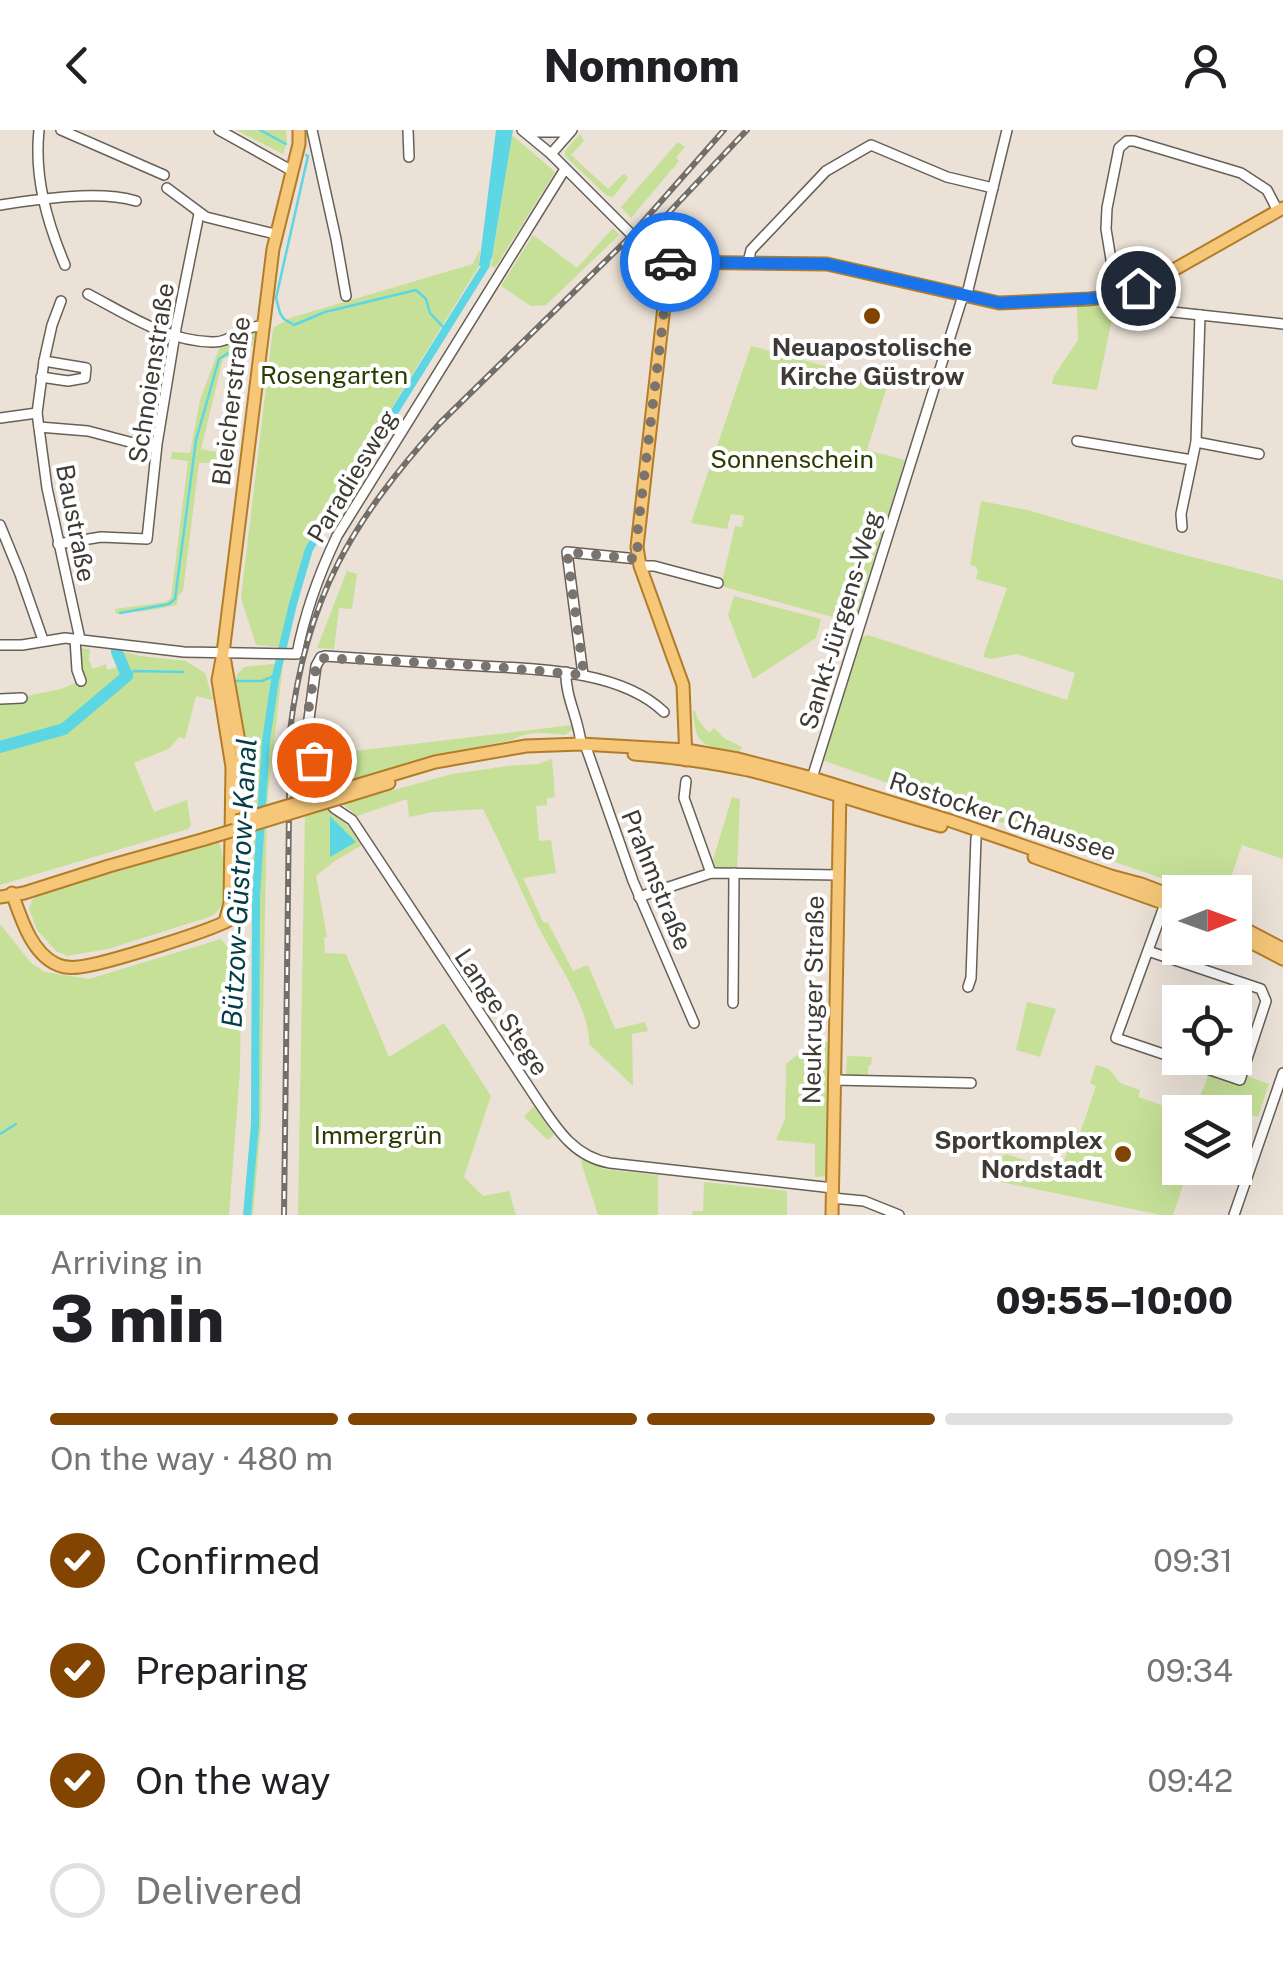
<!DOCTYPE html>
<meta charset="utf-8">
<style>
body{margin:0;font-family:"Public Sans",sans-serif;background:#f6f6f6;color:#202124;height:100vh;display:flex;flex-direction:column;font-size:38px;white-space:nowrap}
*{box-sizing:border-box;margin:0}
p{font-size:32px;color:#757577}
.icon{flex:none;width:55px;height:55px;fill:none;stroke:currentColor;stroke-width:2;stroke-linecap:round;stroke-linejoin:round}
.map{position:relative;height:1085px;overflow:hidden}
.details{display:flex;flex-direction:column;background:#fff;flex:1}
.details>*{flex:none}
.needle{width:65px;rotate:89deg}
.tools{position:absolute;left:1162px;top:745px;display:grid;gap:20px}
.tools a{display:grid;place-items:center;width:90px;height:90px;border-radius:0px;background:#fff;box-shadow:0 10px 40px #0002;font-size:50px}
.pin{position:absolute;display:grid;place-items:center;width:85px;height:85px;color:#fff;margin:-42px;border:5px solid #fff;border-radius:50%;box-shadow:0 2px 10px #0007}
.courier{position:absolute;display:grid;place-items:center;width:100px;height:100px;margin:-50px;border:8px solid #1a73e8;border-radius:50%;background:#fff;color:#222;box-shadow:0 2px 12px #0007}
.headline em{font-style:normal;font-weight:800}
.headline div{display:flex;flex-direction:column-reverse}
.headline{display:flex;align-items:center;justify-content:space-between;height:170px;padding:0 50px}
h1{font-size:65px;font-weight:800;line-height:75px}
.bar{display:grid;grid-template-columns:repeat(4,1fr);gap:15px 10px;align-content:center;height:120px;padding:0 50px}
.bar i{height:12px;border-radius:8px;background:#e0e0e0}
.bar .selected{background:#824501}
.bar p{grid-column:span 4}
ol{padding:0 50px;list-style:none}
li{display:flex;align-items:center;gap:30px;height:110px}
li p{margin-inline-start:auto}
li .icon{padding:10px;border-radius:50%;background:#824501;color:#fff;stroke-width:4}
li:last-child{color:#757577}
li i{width:55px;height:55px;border:5px solid #e0e0e0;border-radius:50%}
header{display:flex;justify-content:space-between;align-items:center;height:130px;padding:0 50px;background:#fff;font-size:45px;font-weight:800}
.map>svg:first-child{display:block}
.green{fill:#c6e098}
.water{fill:#5cd6e3}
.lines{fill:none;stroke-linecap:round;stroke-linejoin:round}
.stream{stroke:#5cd6e3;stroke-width:2.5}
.canal{stroke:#5cd6e3;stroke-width:8}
.river{stroke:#5cd6e3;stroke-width:12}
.minor-casing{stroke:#686057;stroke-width:12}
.major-casing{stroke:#b27d28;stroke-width:15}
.minor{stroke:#fff;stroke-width:9}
.major{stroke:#f6c779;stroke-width:11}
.rail-casing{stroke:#746e68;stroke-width:6}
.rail{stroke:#fff;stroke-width:2.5;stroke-dasharray:8;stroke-linecap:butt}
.major-bridge-casing{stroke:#b27d28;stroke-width:15;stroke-linecap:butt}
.major-bridge{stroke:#f6c779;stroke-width:11}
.done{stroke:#7b746e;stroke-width:10;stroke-dasharray:0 18}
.route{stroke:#1a73e8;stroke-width:12}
.poi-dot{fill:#824501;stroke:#fff;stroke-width:4}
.labels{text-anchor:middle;stroke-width:8;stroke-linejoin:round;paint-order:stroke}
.poi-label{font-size:25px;font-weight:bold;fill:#3e3a36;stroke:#fff}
.street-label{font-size:25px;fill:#3e3a36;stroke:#fff}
.park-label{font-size:25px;fill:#2c3c00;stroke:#fff}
.water-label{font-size:28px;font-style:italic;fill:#033e44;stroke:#fff}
</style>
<header><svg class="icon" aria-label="back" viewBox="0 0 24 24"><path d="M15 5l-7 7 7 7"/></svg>Nomnom<svg class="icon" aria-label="person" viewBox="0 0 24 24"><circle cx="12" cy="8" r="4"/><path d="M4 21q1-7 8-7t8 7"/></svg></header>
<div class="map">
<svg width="1283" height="1085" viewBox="0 0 1283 1085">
<rect width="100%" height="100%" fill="#ebe1d7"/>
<g class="green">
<polygon points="236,0 286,0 287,12 283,24"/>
<polygon points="580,4 584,11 571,25 608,59 622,45 625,44 628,48 613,67 607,66 565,26 565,21"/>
<polygon points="512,5 555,42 495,138 491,136"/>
<polygon points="678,12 685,17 676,27 679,31 631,88 621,77"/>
<polygon points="613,98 619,105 546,175 531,176 501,156 533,105 577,138"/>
<polygon points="480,119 479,136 365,321 313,396 279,517 256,515 241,468 273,198 290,188 473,134"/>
<polygon points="1089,176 1114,179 1097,260 1052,254 1054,246 1078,210 1077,177"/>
<polygon points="255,203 253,215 223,229 201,319 221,323 220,333 199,333 183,461 178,466 177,475 145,481 116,484 115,479 166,472 171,468 188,331 171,329 172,322 190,323 200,270 219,219"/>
<polygon points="751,216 888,253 867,320 905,330 854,493 721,456 735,396 742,397 744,386 731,384 727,399 691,393"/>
<polygon points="981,371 1027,380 1169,421 1283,450 1283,729 1242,715 1226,762 1201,762 822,630 860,508 868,505 1067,570 1075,543 1017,524 990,529 983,527 1007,458 976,449 978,441 975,436 970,435"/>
<polygon points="347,441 357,444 352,479 339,478 334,519 317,518"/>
<polygon points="734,466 821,489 816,508 753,549 728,485"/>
<path d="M78,518L90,519L89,530L93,539L106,534L107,540L118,537L114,522L120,521L141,526L186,531L205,543L213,570L196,566L185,609L179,607L170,618L134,633L154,682L187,670L191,695L188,699L0,755V571L13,573C33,559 60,566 82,548Z"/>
<polygon points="283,533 267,675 261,994 253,1085 244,1085 251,992 254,680 247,681 246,611 237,567 236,546 244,537"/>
<path d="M693,581H695L697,588L709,603L714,598L724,608L742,617L740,621C706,616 695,619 693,581Z"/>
<path d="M572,595V600L565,605C547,603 529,600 512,610L426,627L333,655L327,642L335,640L333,628L355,621Z"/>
<path d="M552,629L555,667L547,668V675L536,676L539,711L551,710L556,743L523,748L543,792L548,793L573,841L588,835L615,899L645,892L648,901L632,904L633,956L589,914C591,877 549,821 533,786C517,750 501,715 483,679L433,682L409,687L407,669L357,686L343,674L452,644L508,636L538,634Z"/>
<polygon points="732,667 740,669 737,738 716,738 713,730"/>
<polygon points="327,679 342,688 362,715 335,731 316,746 327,807 324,808 325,823 346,824 389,927 444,893 491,966 464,1047 483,1066 509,1061 516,1085 298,1085 305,686"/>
<path d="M219,712C226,732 232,772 212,786L108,819L67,826L56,821L37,800L29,779L32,770L40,764Z"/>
<polygon points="0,794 31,833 45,842 89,849 221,809 235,827 241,855 240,941 229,1085 0,1085"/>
<polygon points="1027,872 1056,879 1040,927 1016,920"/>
<polygon points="813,912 829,912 831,915 827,1046 815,1047 815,1014 776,1010 785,989 786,934"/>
<polygon points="847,926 872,927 871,935 868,936 868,946 846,945"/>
<polygon points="1096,935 1109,939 1120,953 1140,960 1138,967 1182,982 1180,982 1180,1038 1189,1038 1173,1085 1161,1085 996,1051 994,1033 1006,1024 1060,1042 1072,1008 1078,1009 1096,956 1090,953"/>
<polygon points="1209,943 1244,945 1269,954 1258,987 1200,967"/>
<polygon points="534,976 554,1005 548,1010 524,987"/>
<polygon points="582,1029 602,1036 603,1039 658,1045 658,1085 692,1085 693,1081 703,1081 704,1052 787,1061 787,1085 598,1085 581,1032"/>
</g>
<g class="water">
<polygon points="496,0 513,0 492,128 486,135 479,136"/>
<polygon points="330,686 356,712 330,727"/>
</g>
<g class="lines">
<g class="stream">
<polyline points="260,0 286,14"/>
<polyline points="306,25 308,26 276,168 280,183 284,189 294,195 325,182 416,160 426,169 430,183 446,200"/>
<polyline points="120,483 169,474 175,469 196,310 219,229 252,208"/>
<polyline points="127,546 134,541 183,542"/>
<polyline points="236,551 262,551 276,545"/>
<polyline points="0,1004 16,994"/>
</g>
<polyline class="canal" points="247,1085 255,995 256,766 266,611 275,550 293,474 309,419 486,135 487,126"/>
<polyline class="river" points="0,617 64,599 127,546 117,522"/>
<g class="minor-casing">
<g id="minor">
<path d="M39,0C34,47 47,92 65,135"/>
<polyline points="61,0 164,45"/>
<polyline points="219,0 287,38"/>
<polyline points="312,0 336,109 346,166"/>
<polyline points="408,0 409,27"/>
<polyline points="522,0 551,24 653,126 669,132"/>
<polyline points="525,2 570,2"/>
<polyline points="551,24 572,0"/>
<polyline points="167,58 206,87 275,104"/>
<path d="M0,75C39,69 99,60 136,71"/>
<polyline points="748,132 751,120 826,41 871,15 947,47 993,58"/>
<polyline points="1138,159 1144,172 1154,180 1283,194"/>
<path d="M88,164C128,185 166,211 212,212C231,213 244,195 263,196"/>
<polyline points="1117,166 1106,99 1107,78 1119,18 1127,11 1134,11 1241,43 1267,60 1278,81"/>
<polyline points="61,171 52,195 44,231 37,283 47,358 80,509"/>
<polyline points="41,247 68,251 85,248 86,238 44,231"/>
<polyline points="0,288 37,283"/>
<polyline points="39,297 88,301 156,319"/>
<polyline points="1077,311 1192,330"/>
<polyline points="1196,312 1259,324"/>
<polyline points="0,395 20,444 43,510"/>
<polyline points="1182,397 1181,384 1196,312 1200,185"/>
<polyline points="58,414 101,407 147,409 157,314 176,198 199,84"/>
<polyline points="640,436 654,436 718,453"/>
<polyline points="75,509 77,540 81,551"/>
<path d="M0,515H22L65,508L184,522L297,524C305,482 319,444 337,406L565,39"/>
<path d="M566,542C565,567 579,589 581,614"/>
<polyline points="583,545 567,422 638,429"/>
<polyline points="0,569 22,568"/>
<path d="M664,582C617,537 526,539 464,535C418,532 372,529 325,526L321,527L316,536L307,604L325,667L334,678L352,690L538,971C557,999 574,1027 610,1033L833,1058"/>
<polyline points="587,620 633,751 694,893"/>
<polyline points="812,648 961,172 968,160 1007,0"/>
<polyline points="686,651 684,668 711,743"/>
<polyline points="639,767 711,743 838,745"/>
<polyline points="1148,821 1261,859 1266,871 1240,950 1116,908 1166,771"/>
<polyline points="968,857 971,848 976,708"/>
<polyline points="733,873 734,743"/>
<polyline points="834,950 971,953"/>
<polyline points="832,1068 864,1071 899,1085"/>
<polyline points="1234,1085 1283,943"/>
</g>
</g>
<g class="major-casing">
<g id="major">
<path d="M634,624C672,627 710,632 748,640C813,656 876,678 941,696"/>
<polyline points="686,630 683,555 640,436 637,417 669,132 827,134 999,173 1089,169 1117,166 1154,151 1283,78"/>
<polyline points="348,658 435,632 526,616 581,614 686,620 738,629 812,648 951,691 1111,746 1141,754 1180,769"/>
<polyline points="350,665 389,653"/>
<polyline points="1034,727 1180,779"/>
<path d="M12,763C21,788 31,822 56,834C64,838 71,838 79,837C101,835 219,799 234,787C240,782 239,781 241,774V623L225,532"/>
<polyline points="0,767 24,763 109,736 205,709"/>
<polyline points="225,792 230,773 232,637 218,550 223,523 273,119 299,14 299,0"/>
<polyline points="1235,794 1283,819"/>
<polyline points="1235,804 1283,829"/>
<polyline points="832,1085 840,660"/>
</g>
</g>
<use href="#minor" class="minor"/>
<use href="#major" class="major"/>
<g class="rail-casing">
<g id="rail">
<polyline points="658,94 747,0"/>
<path d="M284,1085L290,601C306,467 352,391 440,293L627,110L724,0"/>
</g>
</g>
<use href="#rail" class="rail"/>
<g class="major-bridge-casing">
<g id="major-bridge">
<polyline points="237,691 348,658"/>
<polyline points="205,709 350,665"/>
</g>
</g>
<use href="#major-bridge" class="major-bridge"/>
</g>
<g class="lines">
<path class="done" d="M314,630C301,598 311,565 317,533L321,528L472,535L584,545L567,422L638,429L637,406L670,132"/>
<polyline class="route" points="670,132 827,134 1000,173 1102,168 1138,158"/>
</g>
<g class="poi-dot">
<circle cx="872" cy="186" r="10"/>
<circle cx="1123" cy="1024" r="10"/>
</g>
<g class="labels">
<g class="poi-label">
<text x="872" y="226">Neuapostolische<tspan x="872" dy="29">Kirche Güstrow</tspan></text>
<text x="1103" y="1019" text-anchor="end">Sportkomplex<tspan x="1103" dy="29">Nordstadt</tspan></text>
</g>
<g class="street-label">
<text transform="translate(151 243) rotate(-81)" y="9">Schnoienstraße</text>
<text transform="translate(231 271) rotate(-83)" y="9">Bleicherstraße</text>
<text transform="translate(352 346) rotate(-59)" y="9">Paradiesweg</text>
<text transform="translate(76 393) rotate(79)" y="9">Baustraße</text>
<text transform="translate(840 490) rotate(-73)" y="9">Sankt-Jürgens-Weg</text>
<text transform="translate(1003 686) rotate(18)" y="9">Rostocker Chaussee</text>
<text transform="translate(657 750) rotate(68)" y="9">Prahmstraße</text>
<text transform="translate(813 870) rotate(-89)" y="9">Neukruger Straße</text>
<text transform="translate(502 882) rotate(56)" y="9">Lange Stege</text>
</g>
<g class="park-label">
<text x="334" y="254">Rosengarten</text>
<text x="792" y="338">Sonnenschein</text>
<text x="378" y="1014">Immergrün</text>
</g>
<g class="water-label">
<text transform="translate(239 753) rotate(-87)" y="10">Bützow-Güstrow-Kanal</text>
</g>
</g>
</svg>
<div class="tools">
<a><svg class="needle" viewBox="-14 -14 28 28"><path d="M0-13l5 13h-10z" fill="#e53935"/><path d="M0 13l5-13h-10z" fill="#757577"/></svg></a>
<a><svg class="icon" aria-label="locate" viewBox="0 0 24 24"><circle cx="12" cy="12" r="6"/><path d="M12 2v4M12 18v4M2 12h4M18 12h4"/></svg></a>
<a><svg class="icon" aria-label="layers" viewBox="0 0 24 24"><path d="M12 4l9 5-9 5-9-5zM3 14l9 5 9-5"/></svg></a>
</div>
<div class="pin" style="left:314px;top:630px;background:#ea580c"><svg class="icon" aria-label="bag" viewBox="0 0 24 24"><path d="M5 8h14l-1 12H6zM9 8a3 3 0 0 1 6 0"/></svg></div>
<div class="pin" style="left:1138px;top:158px;background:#1f2937"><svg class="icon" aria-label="home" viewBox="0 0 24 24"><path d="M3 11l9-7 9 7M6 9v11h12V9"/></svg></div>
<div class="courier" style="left:670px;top:132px"><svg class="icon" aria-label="car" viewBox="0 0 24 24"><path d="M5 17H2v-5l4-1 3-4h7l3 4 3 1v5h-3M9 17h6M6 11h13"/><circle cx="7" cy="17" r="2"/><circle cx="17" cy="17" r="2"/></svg></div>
</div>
<section class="details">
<div class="headline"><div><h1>3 min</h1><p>Arriving in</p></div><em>09:55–10:00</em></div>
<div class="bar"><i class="selected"></i><i class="selected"></i><i class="selected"></i><i></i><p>On the way · 480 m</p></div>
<ol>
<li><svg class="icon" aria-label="check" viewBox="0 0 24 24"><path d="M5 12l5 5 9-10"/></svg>Confirmed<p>09:31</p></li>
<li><svg class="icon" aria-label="check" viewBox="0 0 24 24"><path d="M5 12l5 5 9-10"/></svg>Preparing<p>09:34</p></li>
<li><svg class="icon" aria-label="check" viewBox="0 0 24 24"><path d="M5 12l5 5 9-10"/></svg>On the way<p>09:42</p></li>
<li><i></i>Delivered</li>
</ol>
</section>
